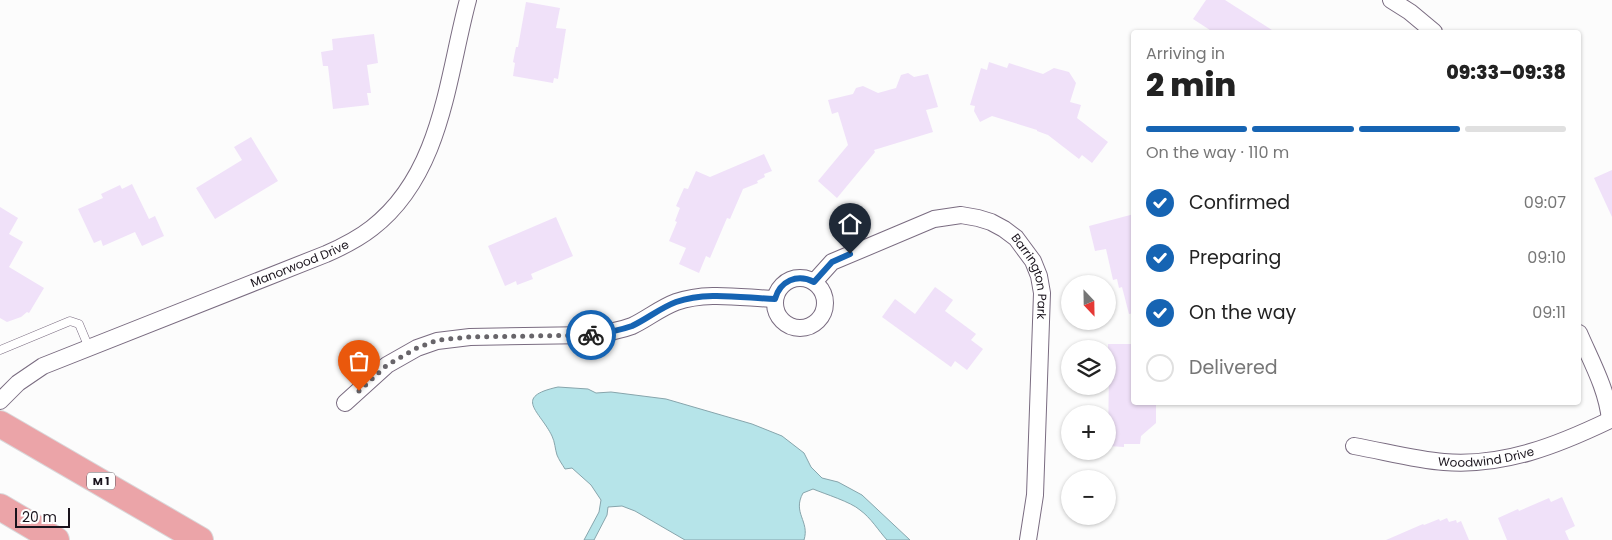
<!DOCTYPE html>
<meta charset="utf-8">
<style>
body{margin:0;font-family:Poppins,sans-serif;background:#f2f2f2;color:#222;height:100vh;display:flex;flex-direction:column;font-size:19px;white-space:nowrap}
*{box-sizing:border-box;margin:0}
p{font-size:16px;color:#767676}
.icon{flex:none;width:28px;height:28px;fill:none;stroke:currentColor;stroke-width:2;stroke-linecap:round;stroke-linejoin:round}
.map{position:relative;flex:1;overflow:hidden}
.drawer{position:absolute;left:1131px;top:30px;width:450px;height:375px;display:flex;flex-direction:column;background:#fff;border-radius:5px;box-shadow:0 1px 4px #0004}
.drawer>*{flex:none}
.needle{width:32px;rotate:158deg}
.fabs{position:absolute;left:1061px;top:275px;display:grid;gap:10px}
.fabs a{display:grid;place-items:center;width:55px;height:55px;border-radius:50%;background:#fff;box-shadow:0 1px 4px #0004;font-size:25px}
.scale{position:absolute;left:15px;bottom:12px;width:55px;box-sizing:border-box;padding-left:5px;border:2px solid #19131c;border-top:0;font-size:14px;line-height:18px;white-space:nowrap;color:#19131c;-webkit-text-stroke:4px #fff;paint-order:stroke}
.pin{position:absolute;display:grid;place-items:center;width:42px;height:42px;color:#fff;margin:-51px -21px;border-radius:50% 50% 50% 0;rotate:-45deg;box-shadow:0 0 5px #0007}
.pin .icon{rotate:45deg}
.courier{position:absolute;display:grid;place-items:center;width:50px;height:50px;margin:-25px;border:4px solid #1664b3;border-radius:50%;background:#fff;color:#222;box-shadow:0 1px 6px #0007}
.overview em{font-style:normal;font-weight:800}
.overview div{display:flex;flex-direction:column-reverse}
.overview{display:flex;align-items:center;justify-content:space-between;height:85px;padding:0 15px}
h1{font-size:32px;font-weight:800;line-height:38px}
.bar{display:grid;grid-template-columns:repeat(4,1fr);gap:8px 5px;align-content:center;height:60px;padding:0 15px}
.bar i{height:6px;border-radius:4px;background:#e0e0e0}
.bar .active{background:#1664b3}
.bar p{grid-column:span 4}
ol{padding:0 15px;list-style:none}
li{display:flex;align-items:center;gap:15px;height:55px}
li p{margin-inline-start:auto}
li .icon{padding:5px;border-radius:50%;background:#1664b3;color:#fff;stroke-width:4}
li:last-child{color:#767676}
li i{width:28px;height:28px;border:2px solid #e0e0e0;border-radius:50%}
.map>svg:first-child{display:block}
.water{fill:#b6e4e9;stroke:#87a5ac}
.building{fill:#f0e1f9}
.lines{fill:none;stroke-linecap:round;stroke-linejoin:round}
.lane-casing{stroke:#7a6c81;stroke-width:9}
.street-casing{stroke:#7a6c81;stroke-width:18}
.primary-casing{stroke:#dad9db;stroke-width:28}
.lane{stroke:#fff;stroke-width:8}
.street{stroke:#fff;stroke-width:16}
.primary{stroke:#eba4a8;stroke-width:26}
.done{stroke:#68656a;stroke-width:5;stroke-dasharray:0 9}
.route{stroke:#1664b3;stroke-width:6}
.labels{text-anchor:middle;stroke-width:5;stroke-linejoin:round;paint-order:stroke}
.shield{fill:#fff;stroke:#5e5a60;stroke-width:1}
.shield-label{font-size:11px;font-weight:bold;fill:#19131c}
.street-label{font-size:12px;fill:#19131c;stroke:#fff}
</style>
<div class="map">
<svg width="1612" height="540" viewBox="0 0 1612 540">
<rect width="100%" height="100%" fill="#fcfcfc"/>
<path class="water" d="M558,387L588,389L596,393L611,392L666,399L752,424L782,436L804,453L811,467L822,478L838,482L862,495L910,540H887C878,530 871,518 860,510C851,502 825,494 813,489L803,493C792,513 810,521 804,540H685L635,511L622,506L608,507L607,515L594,540H584L599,512L601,500L591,485L572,468L565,469C562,464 559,460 557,455C555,449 555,442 552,436C540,411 512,397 558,387Z"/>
<g class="building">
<polygon points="1206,0 1225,0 1275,32 1213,32 1193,19"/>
<polygon points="526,2 560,8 556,28 566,29 558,79 554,78 553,83 513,76 515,63 513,62 516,47 518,47"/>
<polygon points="374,34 378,63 367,65 371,93 367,93 369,105 333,109 328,66 323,66 321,52 333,50 332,39"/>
<polygon points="989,62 1007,68 1009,63 1043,74 1054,68 1069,72 1076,83 1070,102 1081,105 1077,118 1108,142 1092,163 1082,155 1079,159 1048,135 1037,131 1037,130 992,116 980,122 974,111 975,106 970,105 981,68 987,70"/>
<polygon points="908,73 914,77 928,74 938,107 926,110 933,132 874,150 875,152 837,198 818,181 848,145 838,112 832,114 828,100 853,94 856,88 863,86 878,93 896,88 901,75"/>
<polygon points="251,137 278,181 215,219 196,188 242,160 234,147"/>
<polygon points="764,154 772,171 764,174 765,177 757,181 758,183 743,189 730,219 727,218 710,258 706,256 699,273 679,264 686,248 669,241 677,222 675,221 680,208 676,206 684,188 688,189 696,171 710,177"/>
<polygon points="1612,170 1612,217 1594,178"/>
<polygon points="132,184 149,219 155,216 164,236 142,246 135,232 103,246 101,240 94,243 78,209 103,198 101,194 120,185 122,189"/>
<polygon points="0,207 18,218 9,234 23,242 9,267 44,288 29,313 27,312 21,317 7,322 0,318"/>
<polygon points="1134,214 1134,313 1129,314 1122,287 1119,288 1117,279 1113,280 1106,249 1095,251 1089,226"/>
<polygon points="556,217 573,256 531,274 533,279 517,285 516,281 505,286 488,246"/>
<polygon points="935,287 953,300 945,311 976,334 971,340 983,349 967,370 955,361 951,367 882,317 895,299 915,314"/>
<polygon points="1108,344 1134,344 1134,402 1156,402 1156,423 1141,436 1140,444 1124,444 1124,447 1108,446 1109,367 1108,367"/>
<polygon points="1562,497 1575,526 1565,531 1569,540 1507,540 1498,518 1518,509 1519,511 1549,498 1551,502"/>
<polygon points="1447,518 1449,522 1456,520 1457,523 1461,521 1469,540 1386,540 1423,524 1424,525 1439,519 1440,521"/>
</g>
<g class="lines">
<g class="lane-casing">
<polyline id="lane" points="0,350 70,321 79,324 89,348"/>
</g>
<g class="street-casing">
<g id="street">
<polyline points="1391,0 1410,12 1434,32"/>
<circle cx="800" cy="303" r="25"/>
<path id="s1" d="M814,282L832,262L934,219L961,215L978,218L991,222L1004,229L1016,238L1033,261L1039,276L1042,293L1035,495L1028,540"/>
<path d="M1579,333C1591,361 1607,389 1610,420"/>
<path id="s2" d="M0,401L18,383L43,366L326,254C342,247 358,239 372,228C442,174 447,78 468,0"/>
<path d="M345,403L387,365L417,348L437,341L470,337L591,335C605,333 619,331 632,326C647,319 660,308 676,302C707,291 743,298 775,299"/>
<path id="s3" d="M1354,446C1383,451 1415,460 1444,462C1503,467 1558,445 1610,420"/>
</g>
</g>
<g class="primary-casing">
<g id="primary">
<polyline points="0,424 200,540"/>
<polyline points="0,507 56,540"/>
</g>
</g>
<use href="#lane" class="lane"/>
<use href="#street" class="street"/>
<use href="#primary" class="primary"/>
</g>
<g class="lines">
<polyline class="done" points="359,391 387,365 417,348 438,340 470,337 591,335"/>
<path class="route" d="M591,335C605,333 618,331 632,326C647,319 660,308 676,302C707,291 743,298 775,299C780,281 797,273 814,282L832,262L850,254"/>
</g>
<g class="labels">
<rect class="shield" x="87" y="472.5" width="28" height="17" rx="4"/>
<g class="shield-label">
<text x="101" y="485">M 1</text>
</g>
<g class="street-label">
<text dy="4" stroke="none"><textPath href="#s2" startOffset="332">Manorwood Drive</textPath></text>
<text dy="4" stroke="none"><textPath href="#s1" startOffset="268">Barrington Park</textPath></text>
<text dy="4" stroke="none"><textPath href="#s3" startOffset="134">Woodwind Drive</textPath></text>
</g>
</g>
</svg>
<div class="fabs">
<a><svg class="needle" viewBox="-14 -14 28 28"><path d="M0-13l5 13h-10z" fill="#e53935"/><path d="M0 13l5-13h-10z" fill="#767676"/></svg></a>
<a><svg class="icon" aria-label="layers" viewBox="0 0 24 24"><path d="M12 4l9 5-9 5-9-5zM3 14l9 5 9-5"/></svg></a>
<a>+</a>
<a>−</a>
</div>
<div class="scale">20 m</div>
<div class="pin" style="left:359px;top:391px;background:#ea580c"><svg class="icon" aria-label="bag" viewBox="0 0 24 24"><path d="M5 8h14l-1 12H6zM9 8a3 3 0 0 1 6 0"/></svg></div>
<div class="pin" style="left:850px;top:254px;background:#1f2937"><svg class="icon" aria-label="home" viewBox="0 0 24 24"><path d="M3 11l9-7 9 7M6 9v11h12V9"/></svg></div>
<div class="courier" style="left:591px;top:335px"><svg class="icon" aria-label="bike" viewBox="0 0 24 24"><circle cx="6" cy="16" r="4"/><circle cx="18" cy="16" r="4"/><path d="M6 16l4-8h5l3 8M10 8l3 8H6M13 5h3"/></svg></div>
<section class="drawer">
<div class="overview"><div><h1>2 min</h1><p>Arriving in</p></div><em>09:33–09:38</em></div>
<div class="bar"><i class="active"></i><i class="active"></i><i class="active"></i><i></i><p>On the way · 110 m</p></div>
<ol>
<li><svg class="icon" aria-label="check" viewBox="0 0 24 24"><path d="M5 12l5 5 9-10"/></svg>Confirmed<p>09:07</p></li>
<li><svg class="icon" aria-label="check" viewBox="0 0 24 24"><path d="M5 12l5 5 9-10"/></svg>Preparing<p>09:10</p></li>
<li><svg class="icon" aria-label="check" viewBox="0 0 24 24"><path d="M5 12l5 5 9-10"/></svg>On the way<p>09:11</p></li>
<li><i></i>Delivered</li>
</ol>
</section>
</div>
